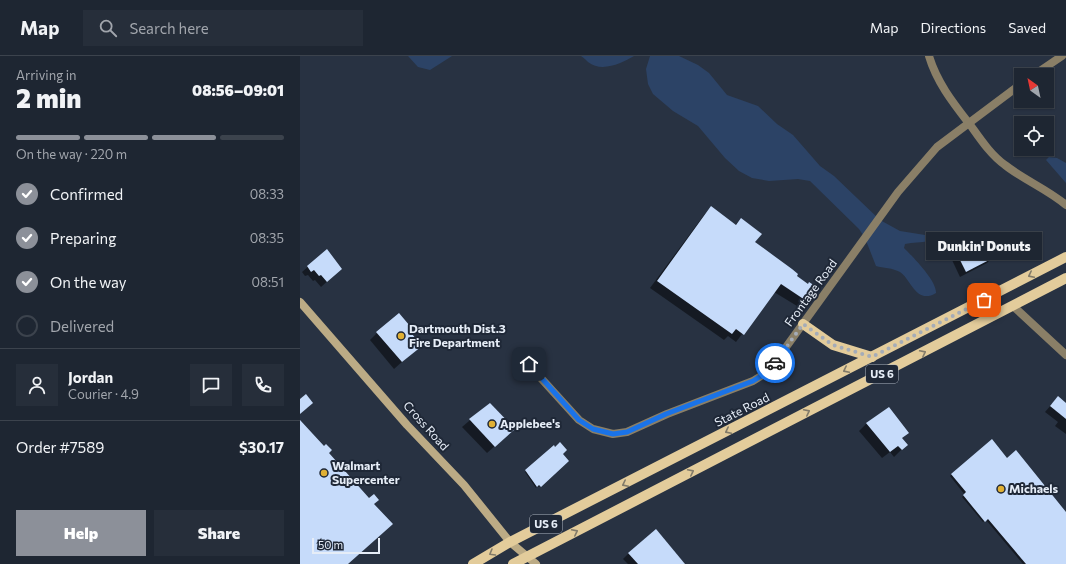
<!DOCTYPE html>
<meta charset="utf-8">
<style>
body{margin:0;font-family:Commissioner,sans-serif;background:#262e3a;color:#f1f3f6;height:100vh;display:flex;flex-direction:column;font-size:15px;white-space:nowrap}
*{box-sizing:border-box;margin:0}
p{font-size:13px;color:#a1a5ac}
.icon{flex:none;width:22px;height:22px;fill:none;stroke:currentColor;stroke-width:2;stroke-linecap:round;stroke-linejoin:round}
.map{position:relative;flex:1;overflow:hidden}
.panel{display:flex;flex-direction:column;background:#1e2632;width:300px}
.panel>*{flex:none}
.needle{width:26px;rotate:327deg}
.buttons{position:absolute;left:714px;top:12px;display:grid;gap:8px}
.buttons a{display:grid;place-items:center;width:40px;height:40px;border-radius:0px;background:#1e2632;box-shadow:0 1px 3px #0004,0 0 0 1px #3c434d;font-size:20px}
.scale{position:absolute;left:12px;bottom:10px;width:68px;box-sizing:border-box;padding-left:4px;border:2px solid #e6edf7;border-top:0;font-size:11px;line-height:14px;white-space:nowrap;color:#e6edf7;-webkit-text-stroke:3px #1f2837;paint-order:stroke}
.pin{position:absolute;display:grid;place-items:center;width:34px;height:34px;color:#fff;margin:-17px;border-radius:8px;box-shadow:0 2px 6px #0006}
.courier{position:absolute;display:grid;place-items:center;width:40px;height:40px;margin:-20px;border:3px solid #1a73e8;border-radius:50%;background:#fff;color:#222;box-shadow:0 1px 5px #0007}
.bubble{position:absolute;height:28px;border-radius:0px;background:#1e2632;box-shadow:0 1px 3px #0004,0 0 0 1px #3c434d;font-size:13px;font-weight:800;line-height:28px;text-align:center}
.head em{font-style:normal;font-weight:800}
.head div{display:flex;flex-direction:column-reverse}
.head{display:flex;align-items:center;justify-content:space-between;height:68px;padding:0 16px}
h1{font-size:26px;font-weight:800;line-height:30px}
.bar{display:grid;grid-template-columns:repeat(4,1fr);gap:6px 4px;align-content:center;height:48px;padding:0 16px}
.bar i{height:5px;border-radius:3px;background:#3c434d}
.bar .on{background:#8c9099}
.bar p{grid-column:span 4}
.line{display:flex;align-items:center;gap:10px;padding:0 16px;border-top:1px solid #3c434d}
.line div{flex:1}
.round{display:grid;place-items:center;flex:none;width:42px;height:42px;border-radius:0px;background:#262e3a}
ol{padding:0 16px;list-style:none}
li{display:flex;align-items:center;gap:12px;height:44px}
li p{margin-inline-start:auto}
li .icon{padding:4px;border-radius:50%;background:#8c9099;color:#fff;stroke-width:4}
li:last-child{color:#a1a5ac}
li i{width:22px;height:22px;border:2px solid #3c434d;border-radius:50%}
.cta{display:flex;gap:8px;margin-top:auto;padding:8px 16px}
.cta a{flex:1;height:46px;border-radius:0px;background:#8c9099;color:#fff;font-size:16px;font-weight:800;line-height:46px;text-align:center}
.cta a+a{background:#262e3a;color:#f1f3f6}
header{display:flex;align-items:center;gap:24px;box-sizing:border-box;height:56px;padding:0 20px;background:#1e2632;border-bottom:1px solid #3c434d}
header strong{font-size:19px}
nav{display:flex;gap:22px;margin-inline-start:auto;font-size:14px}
.search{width:280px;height:36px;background:#262e3a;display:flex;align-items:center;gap:10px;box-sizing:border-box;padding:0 14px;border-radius:0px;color:#a1a5ac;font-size:15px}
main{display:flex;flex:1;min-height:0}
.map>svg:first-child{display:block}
.green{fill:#2c4366}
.shadow{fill:#0007}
.building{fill:#c6dbfa}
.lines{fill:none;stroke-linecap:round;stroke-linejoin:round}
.street{stroke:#8a7f67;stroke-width:8}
.secondary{stroke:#bcab85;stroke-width:8}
.primary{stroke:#e3cc9b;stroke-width:10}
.oneway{stroke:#817a69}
.done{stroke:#a4acb8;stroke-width:4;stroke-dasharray:0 7.2}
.route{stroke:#1a73e8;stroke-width:5}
.poi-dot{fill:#e0b034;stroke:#1f2837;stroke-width:1.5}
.labels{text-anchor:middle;stroke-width:4;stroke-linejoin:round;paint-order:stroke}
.shield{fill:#1f2837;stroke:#aab2bd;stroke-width:1}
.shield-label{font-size:11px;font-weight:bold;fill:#e6edf7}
.street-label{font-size:12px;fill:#e6edf7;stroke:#1f2837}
.poi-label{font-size:12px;font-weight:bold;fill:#e6edf7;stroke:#1f2837;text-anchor:start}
</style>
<header>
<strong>Map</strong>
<div class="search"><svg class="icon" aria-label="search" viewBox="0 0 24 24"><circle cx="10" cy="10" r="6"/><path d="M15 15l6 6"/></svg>Search here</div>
<nav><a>Map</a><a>Directions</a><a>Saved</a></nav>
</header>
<main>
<section class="panel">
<div class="head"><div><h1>2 min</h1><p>Arriving in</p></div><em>08:56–09:01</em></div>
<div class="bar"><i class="on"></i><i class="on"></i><i class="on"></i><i></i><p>On the way · 220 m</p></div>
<ol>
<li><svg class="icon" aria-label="check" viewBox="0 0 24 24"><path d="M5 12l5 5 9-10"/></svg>Confirmed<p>08:33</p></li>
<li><svg class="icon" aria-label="check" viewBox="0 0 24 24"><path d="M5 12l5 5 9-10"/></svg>Preparing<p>08:35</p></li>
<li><svg class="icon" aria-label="check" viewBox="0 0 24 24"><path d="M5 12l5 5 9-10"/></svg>On the way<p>08:51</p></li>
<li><i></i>Delivered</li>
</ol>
<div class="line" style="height:72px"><a class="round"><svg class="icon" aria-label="person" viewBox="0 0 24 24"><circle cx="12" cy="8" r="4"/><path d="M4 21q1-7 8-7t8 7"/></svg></a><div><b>Jordan</b><p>Courier · 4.9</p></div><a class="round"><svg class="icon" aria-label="chat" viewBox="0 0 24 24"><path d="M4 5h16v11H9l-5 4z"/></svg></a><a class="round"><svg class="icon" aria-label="phone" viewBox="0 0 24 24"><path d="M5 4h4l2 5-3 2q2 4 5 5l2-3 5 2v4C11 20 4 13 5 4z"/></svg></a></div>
<div class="line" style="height:52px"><div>Order #7589</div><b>$30.17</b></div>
<div class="cta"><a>Help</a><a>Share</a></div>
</section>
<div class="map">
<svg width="766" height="508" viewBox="0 0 766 508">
<rect width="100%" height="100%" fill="#283242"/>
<g class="green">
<polygon points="108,0 152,0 130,14 118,11"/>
<path d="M281,0H334C322,7 302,17 288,6C286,4 284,2 281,0Z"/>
<path d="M350,0H379L398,9L409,17L427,39L458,50L477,68L493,79L520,110L534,120L580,164L600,175L625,179L629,185C621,187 613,186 605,188L604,192C613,201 637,225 636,237C616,249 611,223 600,216C593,212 583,212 576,210L565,182L559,173L510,125L498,123L469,125L452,122L439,115L425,102L398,70L373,55L353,38L348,28L346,13Z"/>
<polygon points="749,101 757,102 766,107 766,127 746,104"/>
</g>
<g class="shadow">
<polygon points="411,151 435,169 441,163 454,186 496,220 505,243 497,250 474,236 436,286 428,280 424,284 350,232 404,159"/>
<polygon points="27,194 41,213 21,231 15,224 13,225 8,219 5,220 2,216"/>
<polygon points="657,199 692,202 687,207 660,221 652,204"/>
<polygon points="77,277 111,279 120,290 94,313 70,284"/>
<polygon points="758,341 766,348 766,378 755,370 758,366 745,356"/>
<polygon points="189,348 206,380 187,397 162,371"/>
<polygon points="566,368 608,376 601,383 606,389 594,401 590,396 582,402 559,375"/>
<polygon points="692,385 707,403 766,457 766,508 723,508 686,464 683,466 662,441 665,439 650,420"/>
<polygon points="254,390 267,405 239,431 237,430 236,432 225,416"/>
<polygon points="329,497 384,508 328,508 323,503"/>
</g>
<g class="building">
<polygon points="411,150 436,169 441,162 462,178 455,186 492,213 498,218 497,220 508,228 509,226 515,230 505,244 481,228 444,279 436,273 432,278 357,225"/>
<polygon points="684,184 693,202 666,216 657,198"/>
<polygon points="27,193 42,213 27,226 21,219 19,220 14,214 11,216 7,210"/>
<polygon points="99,257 115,276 112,278 122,290 102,306 76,276"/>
<polygon points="6,338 13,347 0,358 0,343"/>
<polygon points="758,340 766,347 766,363 750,350"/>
<polygon points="190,347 215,373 195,391 169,363"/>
<polygon points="589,351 609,377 602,382 608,389 602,394 598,390 590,396 566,367"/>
<polygon points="0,364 24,390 26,388 32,394 29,397 69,442 74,438 79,444 74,448 93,468 48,508 0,508"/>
<polygon points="692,383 707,402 716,394 766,456 766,508 726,508 688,463 685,466 663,439 666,436 651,418"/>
<polygon points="260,386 267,394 263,398 269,405 241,431 239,429 237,431 225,414 254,389 255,391"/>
<polygon points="356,473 385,508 338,508 328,497"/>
</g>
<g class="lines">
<g class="street">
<path d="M629,0C637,27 654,48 671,70C681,84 691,99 705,109C724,124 747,133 766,149"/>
<polyline points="734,19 762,0"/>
<polyline points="713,250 766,299"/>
<polyline points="229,309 279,364 293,373 313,378 327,376 367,358 453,325 464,318 476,305 598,136 637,91 721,28"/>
</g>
<polyline class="secondary" points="0,246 107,369 164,429 210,486 236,508"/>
<g class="primary">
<polyline points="503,268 533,289 572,301"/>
<polyline points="173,508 210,486 766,201"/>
<polyline points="213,508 766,222"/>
</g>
</g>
<defs><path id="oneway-chevron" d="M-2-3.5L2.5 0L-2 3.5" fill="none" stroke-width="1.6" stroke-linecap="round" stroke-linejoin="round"/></defs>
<g class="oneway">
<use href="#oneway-chevron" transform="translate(731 219) rotate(153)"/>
<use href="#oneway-chevron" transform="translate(623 297) rotate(-27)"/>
<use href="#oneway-chevron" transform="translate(546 314) rotate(153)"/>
<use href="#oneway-chevron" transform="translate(507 356) rotate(-27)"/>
<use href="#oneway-chevron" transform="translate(428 375) rotate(153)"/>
<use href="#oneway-chevron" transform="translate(391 416) rotate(-27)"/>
<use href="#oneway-chevron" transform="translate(325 428) rotate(153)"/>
<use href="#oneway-chevron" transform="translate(275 476) rotate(-27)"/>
<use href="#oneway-chevron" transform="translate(192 497) rotate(150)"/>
</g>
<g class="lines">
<polyline class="done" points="475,307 503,268 533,289 572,301 684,244"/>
<polyline class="route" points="229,308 279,364 293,373 313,378 327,376 366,358 453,325 464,318 475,307"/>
</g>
<g class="poi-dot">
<circle cx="101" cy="280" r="4"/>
<circle cx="192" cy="368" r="4"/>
<circle cx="24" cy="417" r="4"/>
<circle cx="701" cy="433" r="4"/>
</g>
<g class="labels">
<g class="shield">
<rect x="566" y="309" width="32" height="18" rx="3"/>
<rect x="230" y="459" width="32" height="18" rx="3"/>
</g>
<g class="shield-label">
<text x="582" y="322">US 6</text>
<text x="246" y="472">US 6</text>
</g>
<g class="street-label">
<text transform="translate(511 237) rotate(-54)" y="4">Frontage Road</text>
<text transform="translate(442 354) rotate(-27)" y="4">State Road</text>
<text transform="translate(126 370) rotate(48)" y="4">Cross Road</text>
</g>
<g class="poi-label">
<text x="109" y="277">Dartmouth Dist.3<tspan x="109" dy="14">Fire Department</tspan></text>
<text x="200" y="372">Applebee's</text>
<text x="32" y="414">Walmart<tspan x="32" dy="14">Supercenter</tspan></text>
<text x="709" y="437">Michaels</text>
</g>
</g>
</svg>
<div class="buttons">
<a><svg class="needle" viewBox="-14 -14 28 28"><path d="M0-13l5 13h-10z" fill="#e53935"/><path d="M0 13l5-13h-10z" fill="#a1a5ac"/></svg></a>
<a><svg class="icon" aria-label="locate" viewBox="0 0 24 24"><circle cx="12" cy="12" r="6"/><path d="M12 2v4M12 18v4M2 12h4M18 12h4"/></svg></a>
</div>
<div class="scale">50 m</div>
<div class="pin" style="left:684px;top:244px;background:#ea580c"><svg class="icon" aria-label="bag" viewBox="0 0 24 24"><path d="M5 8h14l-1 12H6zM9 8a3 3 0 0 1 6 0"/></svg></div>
<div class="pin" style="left:229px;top:308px;background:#1f2937"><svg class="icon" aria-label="home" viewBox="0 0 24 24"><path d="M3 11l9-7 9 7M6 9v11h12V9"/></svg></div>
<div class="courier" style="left:475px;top:307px"><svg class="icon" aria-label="car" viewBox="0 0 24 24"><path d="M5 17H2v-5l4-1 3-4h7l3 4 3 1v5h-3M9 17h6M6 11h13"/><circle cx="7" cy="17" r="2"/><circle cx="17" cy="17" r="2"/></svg></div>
<div class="bubble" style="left:626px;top:176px;width:116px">Dunkin' Donuts</div>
</div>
</main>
